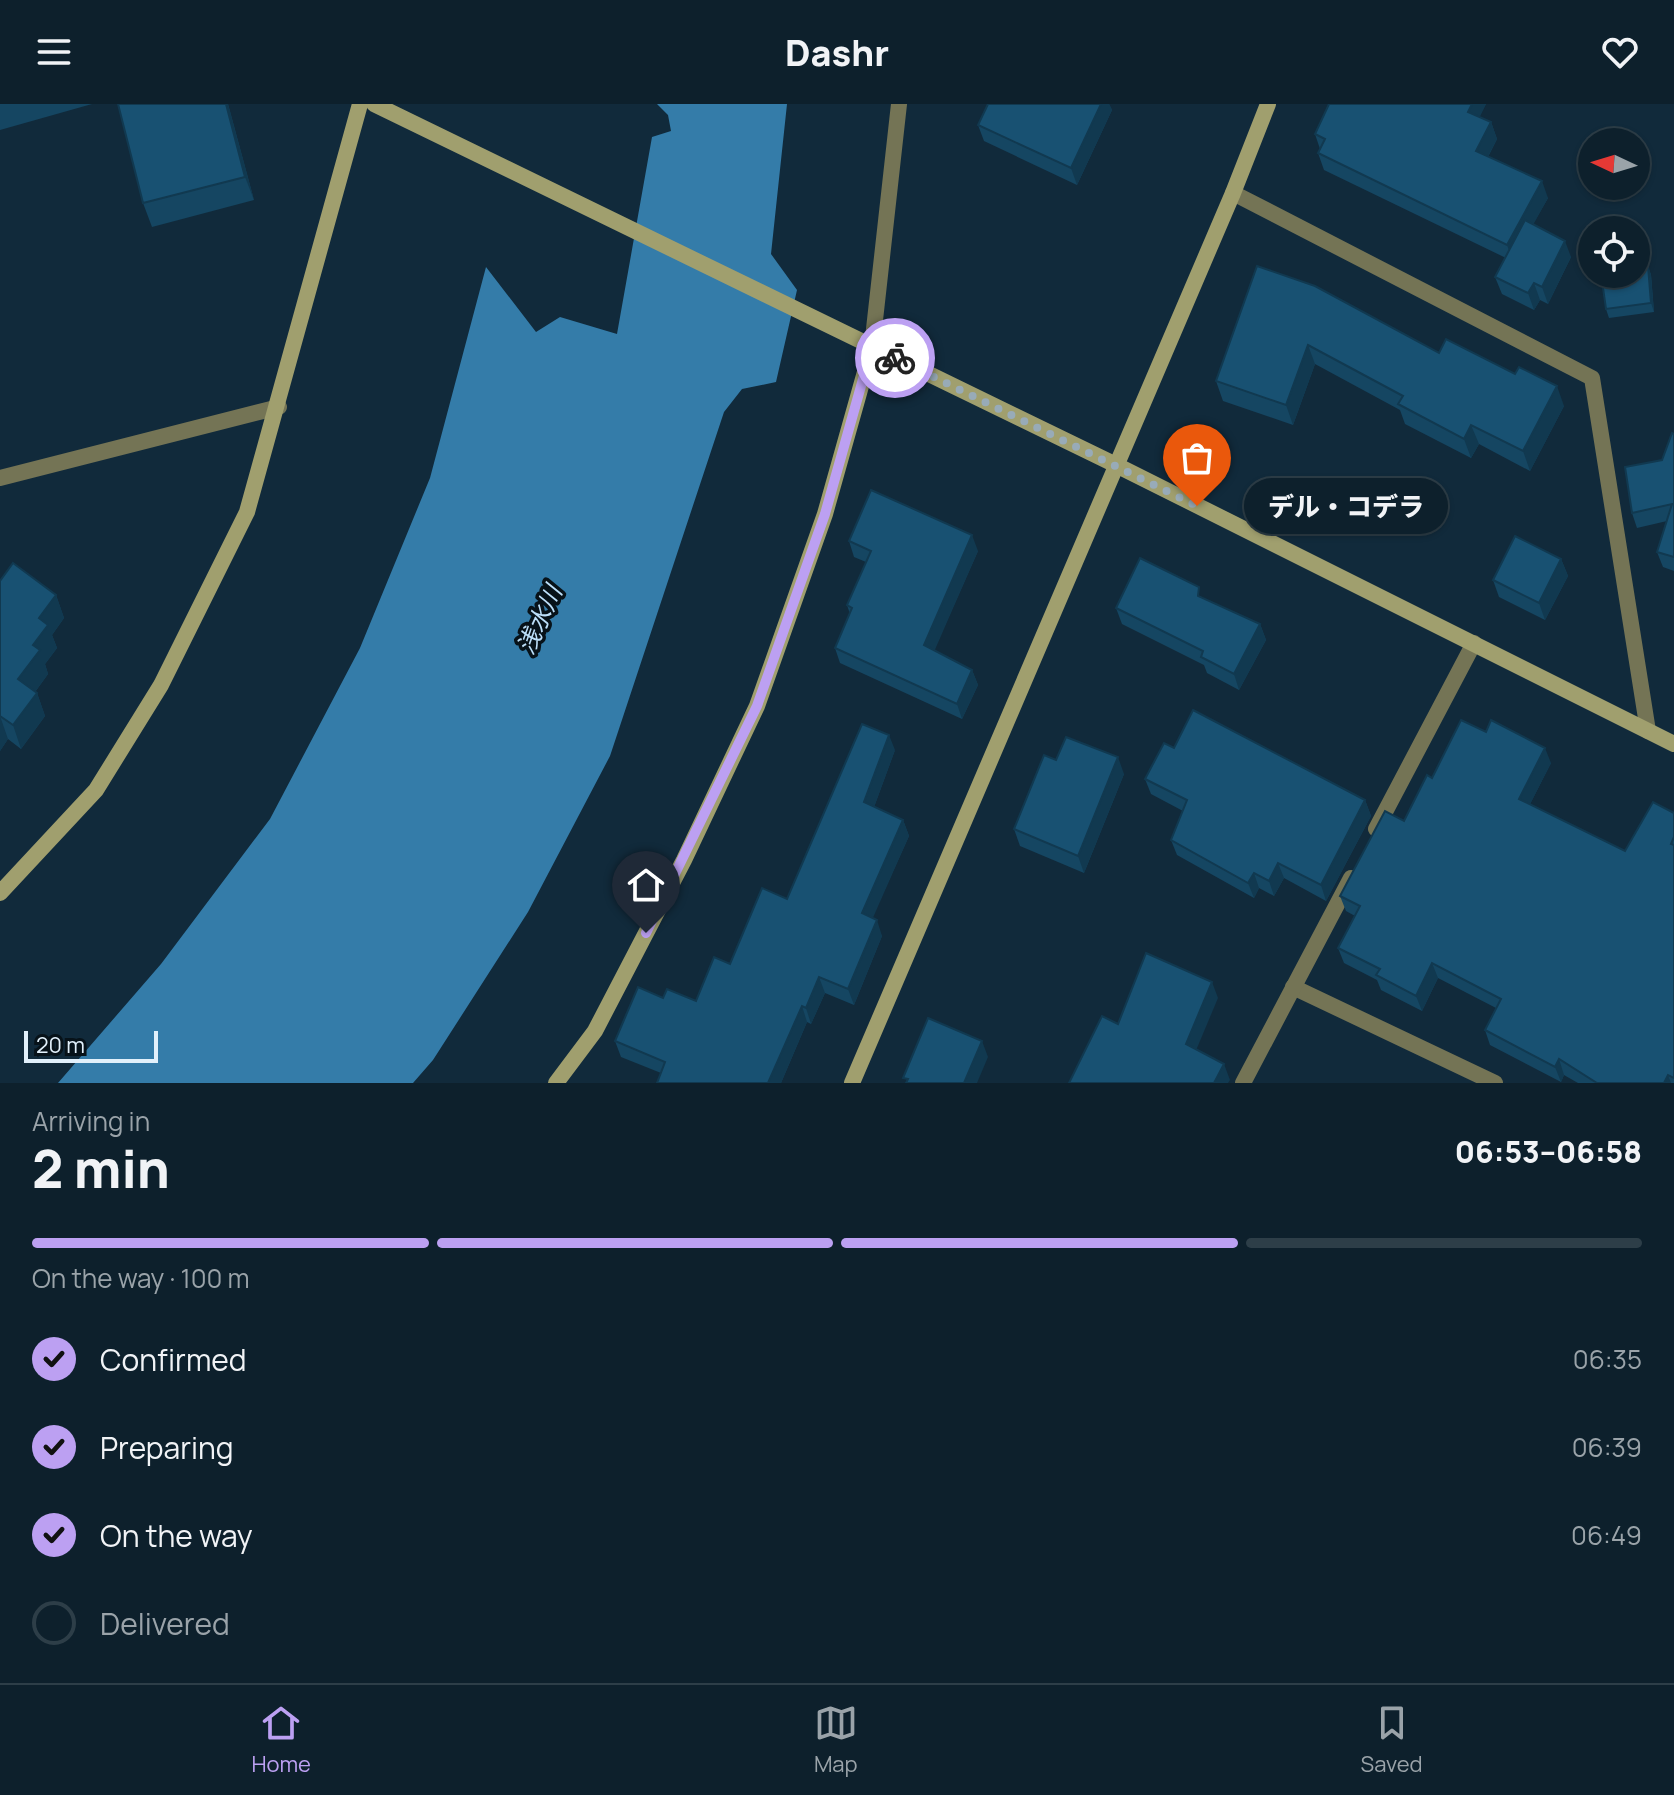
<!DOCTYPE html>
<meta charset="utf-8">
<style>
body{margin:0;font-family:Manrope,"Noto Sans JP",sans-serif;background:#162834;color:#f1f3f6;height:100vh;display:flex;flex-direction:column;font-size:30px;white-space:nowrap}
*{box-sizing:border-box;margin:0}
p{font-size:26px;color:#9aa3a9}
.icon{flex:none;width:44px;height:44px;fill:none;stroke:currentColor;stroke-width:2;stroke-linecap:round;stroke-linejoin:round}
.map{position:relative;height:979px;overflow:hidden}
.side{display:flex;flex-direction:column;background:#0d202c;flex:1}
.side>*{flex:none}
.needle{width:52px;rotate:274deg}
.controls{position:absolute;left:1578px;top:24px;display:grid;gap:16px}
.controls a{display:grid;place-items:center;width:72px;height:72px;border-radius:50%;background:#0d202c;box-shadow:0 2px 6px #0004,0 0 0 2px #2d3e48;font-size:40px}
.scale{position:absolute;left:24px;bottom:20px;width:134px;box-sizing:border-box;padding-left:8px;border:4px solid #e1f0fb;border-top:0;font-size:22px;line-height:28px;white-space:nowrap;color:#e1f0fb;-webkit-text-stroke:6px #071219;paint-order:stroke}
.pin{position:absolute;display:grid;place-items:center;width:68px;height:68px;color:#fff;margin:-82px -34px;border-radius:50% 50% 50% 0;rotate:-45deg;box-shadow:0 0 8px #0007}
.pin .icon{rotate:45deg}
.courier{position:absolute;display:grid;place-items:center;width:80px;height:80px;margin:-40px;border:6px solid #bca0f2;border-radius:50%;background:#fff;color:#222;box-shadow:0 2px 10px #0007}
.bubble{position:absolute;height:56px;border-radius:28px;background:#0d202c;box-shadow:0 2px 6px #0004,0 0 0 2px #2d3e48;font-size:26px;font-weight:800;line-height:56px;text-align:center}
.summary em{font-style:normal;font-weight:800}
.summary div{display:flex;flex-direction:column-reverse}
.summary{display:flex;align-items:center;justify-content:space-between;height:136px;padding:0 32px}
h1{font-size:52px;font-weight:800;line-height:60px}
.bar{display:grid;grid-template-columns:repeat(4,1fr);gap:12px 8px;align-content:center;height:96px;padding:0 32px}
.bar i{height:10px;border-radius:6px;background:#2d3e48}
.bar .active{background:#bca0f2}
.bar p{grid-column:span 4}
ol{padding:0 32px;list-style:none}
li{display:flex;align-items:center;gap:24px;height:88px}
li p{margin-inline-start:auto}
li .icon{padding:8px;border-radius:50%;background:#bca0f2;color:#111;stroke-width:4}
li:last-child{color:#9aa3a9}
li i{width:44px;height:44px;border:4px solid #2d3e48;border-radius:50%}
header{display:flex;justify-content:space-between;align-items:center;height:104px;padding:0 32px;background:#0d202c;font-size:36px;font-weight:800}
.tabs{display:flex;justify-content:space-around;align-items:center;height:112px;border-top:2px solid #2d3e48;background:#0d202c;font-size:22px;color:#9aa3a9}
.tabs a{display:grid;justify-items:center;gap:4px}
.tabs .active{color:#bca0f2}
.map>svg:first-child{display:block}
.water{fill:#347ca9}
.lines{fill:none;stroke-linecap:round;stroke-linejoin:round}
.street{stroke:#747455;stroke-width:16}
.secondary{stroke:#a09f6e;stroke-width:16}
.wall{fill:#154662}
.shaded-wall{fill:#113950}
.building{fill:#185172;stroke:#113950;stroke-width:2}
.done{stroke:#98abb8;stroke-width:8;stroke-dasharray:0 14.4}
.route{stroke:#bca0f2;stroke-width:10}
.labels{text-anchor:middle;stroke-width:7;stroke-linejoin:round;paint-order:stroke}
.water-label{font-size:24px;font-style:italic;fill:#bcdff9;stroke:#071219}
</style>
<header><svg class="icon" aria-label="menu" viewBox="0 0 24 24"><path d="M4 6h16M4 12h16M4 18h16"/></svg>Dashr<svg class="icon" aria-label="heart" viewBox="0 0 24 24"><path d="M12 20l-8-8c-3-5 5-10 8-4 3-6 11-1 8 4z"/></svg></header>
<div class="map">
<svg width="1674" height="979" viewBox="0 0 1674 979">
<rect width="100%" height="100%" fill="#112a3b"/>
<polygon class="water" points="657,0 787,0 771,150 797,186 776,278 742,285 724,308 610,652 528,808 433,956 413,979 58,979 161,860 270,715 360,544 430,374 486,163 536,228 560,213 617,230 652,33 671,27 668,11"/>
<g class="lines">
<g class="street">
<polyline points="1233,89 1592,274 1648,627"/>
<polyline points="872,243 899,0"/>
<polyline points="0,374 279,303"/>
<polyline points="1376,725 1474,539"/>
<polyline points="1293,883 1495,979"/>
<polyline points="1243,979 1351,774"/>
</g>
<g class="secondary">
<polyline points="374,0 1114,360 1674,640"/>
<polyline points="0,789 96,686 161,581 247,408 360,0"/>
<polyline points="556,979 595,927 684,756 757,602 825,410 872,243"/>
<polyline points="852,979 1233,89 1268,0"/>
</g>
</g>
<g class="wall">
<polygon points="0,0 92,0 0,26"/>
<polygon points="118,0 228,0 254,96 152,123 143,99"/>
<polygon points="988,0 1109,0 1112,6 1077,81 984,37 978,21"/>
<polygon points="1329,0 1486,0 1479,13 1491,18 1497,35 1488,53 1548,94 1533,120 1571,153 1548,200 1540,196 1534,206 1502,190 1495,173 1506,154 1324,66 1318,49 1320,45 1315,30"/>
<polygon points="1640,155 1643,163 1648,162 1651,171 1654,208 1609,214 1606,205"/>
<polygon points="1257,162 1439,249 1564,302 1530,367 1479,340 1471,354 1405,320 1400,306 1315,260 1293,321 1223,297 1216,277"/>
<polygon points="1674,330 1674,467 1663,463 1657,448 1667,417 1637,424 1632,409 1662,356"/>
<polygon points="849,437 978,447 934,546 972,566 978,581 962,615 840,559 835,544 850,510 847,501 866,458 854,453"/>
<polygon points="1561,455 1568,472 1545,516 1499,493 1493,476"/>
<polygon points="0,477 56,491 64,514 52,531 57,544 45,560 48,570 35,588 37,589 45,612 21,645 8,635 0,647"/>
<polygon points="1203,494 1260,520 1266,536 1239,586 1207,569 1204,561 1122,520 1116,504"/>
<polygon points="1174,644 1365,696 1371,712 1326,797 1284,774 1274,792 1259,784 1254,794 1177,751 1171,736 1183,707 1151,690 1145,675"/>
<polygon points="895,646 874,703 903,716 909,732 872,814 882,832 854,901 825,889 811,920 807,918 781,979 657,979 661,969 621,953 615,937 663,894 696,897 730,860 787,795"/>
<polygon points="1056,656 1124,670 1084,769 1020,742 1014,725"/>
<polygon points="1551,659 1530,700 1625,747 1674,709 1674,979 1578,979 1564,971 1561,978 1490,941 1485,926 1496,904 1438,874 1422,907 1381,886 1377,876 1344,859 1338,844 1355,812 1346,807 1340,792 1404,717 1432,674"/>
</g>
<g class="shaded-wall">
<polygon points="226,0 228,0 254,96 245,73"/>
<polygon points="1101,0 1109,0 1112,6 1077,81 1071,64"/>
<polygon points="1472,0 1486,0 1474,25 1468,8"/>
<polygon points="1491,18 1497,35 1482,64 1476,47"/>
<polygon points="1542,77 1548,94 1513,157 1507,141"/>
<polygon points="1565,137 1571,153 1548,200 1542,183"/>
<polygon points="1648,162 1651,171 1654,208 1651,199"/>
<polygon points="1534,179 1540,196 1534,206 1528,189"/>
<polygon points="1308,241 1315,260 1293,321 1286,301"/>
<polygon points="1557,282 1564,302 1530,367 1523,347"/>
<polygon points="1471,321 1479,340 1471,354 1464,335"/>
<polygon points="972,431 978,447 930,557 924,541"/>
<polygon points="1561,455 1568,472 1545,516 1539,499"/>
<polygon points="56,491 64,514 52,531 57,544 45,560 48,570 27,599 18,575 33,541 39,514"/>
<polygon points="1260,520 1266,536 1239,586 1234,570"/>
<polygon points="972,566 978,581 962,615 957,600"/>
<polygon points="37,589 45,612 21,645 13,621"/>
<polygon points="0,612 8,635 0,647"/>
<polygon points="889,631 895,646 870,714 864,698"/>
<polygon points="1545,644 1551,659 1525,710 1519,695"/>
<polygon points="1118,653 1124,670 1084,769 1078,752"/>
<polygon points="1365,696 1371,712 1326,797 1321,781"/>
<polygon points="903,716 909,732 868,825 862,809"/>
<polygon points="1278,759 1284,774 1274,792 1269,777"/>
<polygon points="1254,769 1259,784 1254,794 1248,779"/>
<polygon points="877,816 882,832 854,901 848,885"/>
<polygon points="1432,859 1438,874 1422,907 1416,892"/>
<polygon points="819,873 825,889 811,920 806,904"/>
<polygon points="1212,878 1218,894 1192,956 1186,940"/>
<polygon points="802,902 807,918 781,979 768,979"/>
<polygon points="982,937 988,953 977,979 964,979"/>
<polygon points="1559,955 1564,971 1561,978 1555,963"/>
<polygon points="1224,960 1230,976 1228,979 1214,979"/>
<polygon points="1668,971 1671,979 1664,979"/>
</g>
<g class="building">
<polygon points="118,0 226,0 245,73 143,99"/>
<polygon points="988,0 1101,0 1071,64 978,21"/>
<polygon points="1329,0 1472,0 1468,8 1491,18 1476,47 1542,77 1507,141 1318,49 1325,35 1315,30"/>
<polygon points="1525,116 1565,137 1542,183 1534,179 1528,189 1495,173"/>
<polygon points="1640,155 1640,164 1648,162 1651,199 1606,205 1601,170 1636,170 1636,156"/>
<polygon points="1257,162 1315,182 1439,249 1446,235 1515,270 1519,263 1557,282 1523,347 1471,321 1464,335 1398,300 1403,292 1308,241 1286,301 1216,277"/>
<polygon points="1672,329 1674,330 1674,453 1657,448 1672,400 1632,409 1625,363 1662,356"/>
<polygon points="871,386 972,431 924,541 972,566 957,600 835,544 852,504 847,501 871,447 849,437"/>
<polygon points="1515,432 1561,455 1539,499 1493,476"/>
<polygon points="1140,454 1199,483 1198,492 1260,520 1234,570 1201,553 1203,547 1116,504"/>
<polygon points="13,459 56,491 39,514 48,521 33,541 40,546 18,575 37,589 13,621 0,612 0,477"/>
<polygon points="1193,606 1365,696 1321,781 1278,759 1269,777 1254,769 1248,779 1171,736 1187,696 1145,675 1164,639 1174,644"/>
<polygon points="1461,616 1486,628 1491,616 1545,644 1519,695 1625,747 1653,698 1674,709 1674,733 1671,740 1674,741 1674,974 1668,971 1664,979 1597,979 1559,955 1555,963 1485,926 1501,895 1432,859 1416,892 1376,871 1380,865 1338,844 1360,802 1340,792 1385,707 1404,717 1427,671 1432,674"/>
<polygon points="862,620 889,631 864,698 903,716 862,809 877,816 848,885 819,873 806,904 802,902 768,979 657,979 665,958 615,937 638,883 663,894 667,885 696,897 714,853 730,860 762,784 787,795"/>
<polygon points="1066,633 1118,653 1078,752 1014,725 1044,651 1056,656"/>
<polygon points="1146,849 1212,878 1186,940 1224,960 1214,979 1069,979 1102,912 1118,920"/>
<polygon points="928,914 982,937 964,979 906,979 908,975 903,974"/>
</g>
<g class="lines">
<polyline class="done" points="895,254 1197,402"/>
<polyline class="route" points="646,829 757,602 825,410 872,243 895,254"/>
</g>
<g class="labels">
<g class="water-label">
<text transform="translate(540 516) rotate(-65)" y="8">浅水川</text>
</g>
</g>
</svg>
<div class="controls">
<a><svg class="needle" viewBox="-14 -14 28 28"><path d="M0-13l5 13h-10z" fill="#e53935"/><path d="M0 13l5-13h-10z" fill="#9aa3a9"/></svg></a>
<a><svg class="icon" aria-label="locate" viewBox="0 0 24 24"><circle cx="12" cy="12" r="6"/><path d="M12 2v4M12 18v4M2 12h4M18 12h4"/></svg></a>
</div>
<div class="scale">20 m</div>
<div class="pin" style="left:1197px;top:402px;background:#ea580c"><svg class="icon" aria-label="bag" viewBox="0 0 24 24"><path d="M5 8h14l-1 12H6zM9 8a3 3 0 0 1 6 0"/></svg></div>
<div class="pin" style="left:646px;top:829px;background:#1f2937"><svg class="icon" aria-label="home" viewBox="0 0 24 24"><path d="M3 11l9-7 9 7M6 9v11h12V9"/></svg></div>
<div class="courier" style="left:895px;top:254px"><svg class="icon" aria-label="bike" viewBox="0 0 24 24"><circle cx="6" cy="16" r="4"/><circle cx="18" cy="16" r="4"/><path d="M6 16l4-8h5l3 8M10 8l3 8H6M13 5h3"/></svg></div>
<div class="bubble" style="left:1244px;top:374px;width:204px">デル・コデラ</div>
</div>
<section class="side">
<div class="summary"><div><h1>2 min</h1><p>Arriving in</p></div><em>06:53–06:58</em></div>
<div class="bar"><i class="active"></i><i class="active"></i><i class="active"></i><i></i><p>On the way · 100 m</p></div>
<ol>
<li><svg class="icon" aria-label="check" viewBox="0 0 24 24"><path d="M5 12l5 5 9-10"/></svg>Confirmed<p>06:35</p></li>
<li><svg class="icon" aria-label="check" viewBox="0 0 24 24"><path d="M5 12l5 5 9-10"/></svg>Preparing<p>06:39</p></li>
<li><svg class="icon" aria-label="check" viewBox="0 0 24 24"><path d="M5 12l5 5 9-10"/></svg>On the way<p>06:49</p></li>
<li><i></i>Delivered</li>
</ol>
</section>
<nav class="tabs">
<a class="active"><svg class="icon" aria-label="home" viewBox="0 0 24 24"><path d="M3 11l9-7 9 7M6 9v11h12V9"/></svg>Home</a>
<a><svg class="icon" aria-label="map" viewBox="0 0 24 24"><path d="M3 6l6-2 6 2 6-2v14l-6 2-6-2-6 2zM9 4v14M15 6v14"/></svg>Map</a>
<a><svg class="icon" aria-label="saved" viewBox="0 0 24 24"><path d="M7 4h10v16l-5-4-5 4z"/></svg>Saved</a>
</nav>
